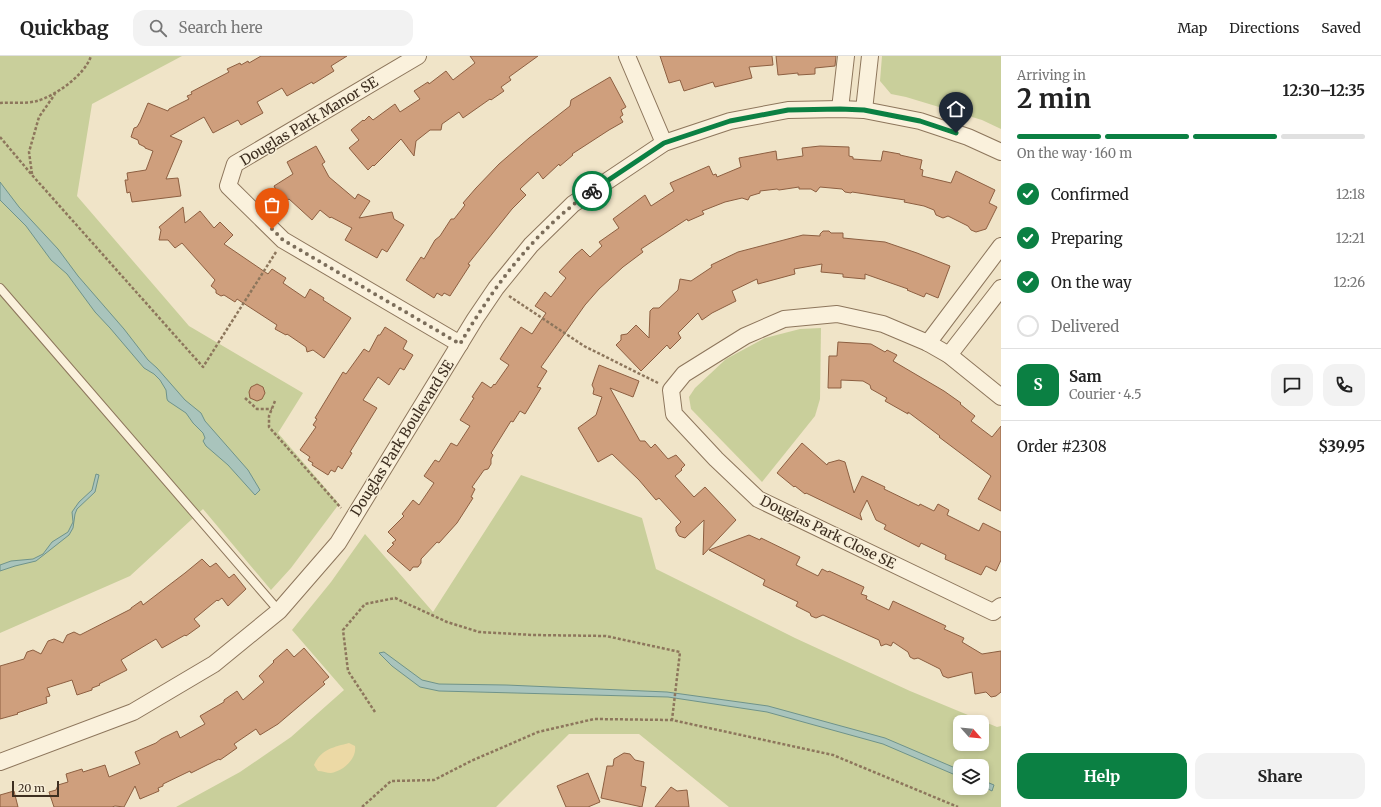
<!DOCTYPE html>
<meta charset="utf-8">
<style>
body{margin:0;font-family:Merriweather,serif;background:#f2f2f2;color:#222;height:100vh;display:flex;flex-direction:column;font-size:15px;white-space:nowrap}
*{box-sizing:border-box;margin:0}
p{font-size:13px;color:#767676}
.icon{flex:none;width:22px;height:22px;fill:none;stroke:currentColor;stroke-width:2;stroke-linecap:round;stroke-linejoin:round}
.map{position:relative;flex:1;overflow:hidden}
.sheet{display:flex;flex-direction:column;background:#fff;width:380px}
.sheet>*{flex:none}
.needle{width:26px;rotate:117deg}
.buttons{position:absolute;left:953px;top:659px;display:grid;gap:8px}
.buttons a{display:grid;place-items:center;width:36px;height:36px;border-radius:8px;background:#fff;box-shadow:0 2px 6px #0003;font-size:20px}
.scale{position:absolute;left:12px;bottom:10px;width:47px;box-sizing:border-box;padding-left:4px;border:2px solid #3d2e20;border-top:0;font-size:11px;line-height:14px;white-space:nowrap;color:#3d2e20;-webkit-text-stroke:3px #f7eed8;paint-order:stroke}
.pin{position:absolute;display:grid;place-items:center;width:34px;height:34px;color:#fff;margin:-41px -17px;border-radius:50% 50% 50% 0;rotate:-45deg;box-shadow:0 0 4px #0007}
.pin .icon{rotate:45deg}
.courier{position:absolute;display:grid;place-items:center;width:40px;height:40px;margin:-20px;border:3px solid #0b8043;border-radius:50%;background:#fff;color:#222;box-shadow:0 1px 5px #0007}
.summary em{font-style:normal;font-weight:700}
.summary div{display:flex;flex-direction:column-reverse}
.summary{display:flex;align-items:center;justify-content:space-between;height:68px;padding:0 16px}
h1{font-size:26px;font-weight:700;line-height:30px}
.bar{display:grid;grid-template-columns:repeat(4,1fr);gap:6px 4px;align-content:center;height:48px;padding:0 16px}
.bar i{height:5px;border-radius:3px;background:#e0e0e0}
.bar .selected{background:#0b8043}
.bar p{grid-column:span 4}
.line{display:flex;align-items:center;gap:10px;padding:0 16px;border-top:1px solid #e0e0e0}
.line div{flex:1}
.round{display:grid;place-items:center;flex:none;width:42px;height:42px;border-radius:12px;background:#f2f2f2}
ol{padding:0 16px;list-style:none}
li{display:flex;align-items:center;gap:12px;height:44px}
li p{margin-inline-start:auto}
li .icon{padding:4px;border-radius:50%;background:#0b8043;color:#fff;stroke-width:4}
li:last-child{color:#767676}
li i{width:22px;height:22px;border:2px solid #e0e0e0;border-radius:50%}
.primary-button{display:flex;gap:8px;margin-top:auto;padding:8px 16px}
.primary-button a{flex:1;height:46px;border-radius:12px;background:#0b8043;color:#fff;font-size:16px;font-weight:700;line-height:46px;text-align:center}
.primary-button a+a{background:#f2f2f2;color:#222}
header{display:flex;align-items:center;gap:24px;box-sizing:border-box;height:56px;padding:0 20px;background:#fff;border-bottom:1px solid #e0e0e0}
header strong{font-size:19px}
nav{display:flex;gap:22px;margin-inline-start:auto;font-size:14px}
.search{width:280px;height:36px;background:#f2f2f2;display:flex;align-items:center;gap:10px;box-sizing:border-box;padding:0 14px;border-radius:12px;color:#767676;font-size:15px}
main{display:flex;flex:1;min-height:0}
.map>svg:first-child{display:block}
.green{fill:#c9cf9b;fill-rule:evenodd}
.sand{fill:#ecd9a5}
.water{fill:#a9c4bc;stroke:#6f938a}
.building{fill:#cf9f7d;stroke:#8d5f41}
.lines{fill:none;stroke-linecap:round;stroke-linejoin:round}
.service-casing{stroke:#8d765c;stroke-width:10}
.minor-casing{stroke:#8d765c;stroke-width:18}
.path{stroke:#8d765c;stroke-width:2.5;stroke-dasharray:3 2;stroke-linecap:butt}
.service{stroke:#faf1dc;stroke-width:8}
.minor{stroke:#faf1dc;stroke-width:16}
.done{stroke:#7c6e5b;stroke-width:4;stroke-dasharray:0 7.2}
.route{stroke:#0b8043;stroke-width:5}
.labels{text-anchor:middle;stroke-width:3;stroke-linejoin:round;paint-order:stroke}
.street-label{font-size:14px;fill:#3d2e20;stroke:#f7eed8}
</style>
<header>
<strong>Quickbag</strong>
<div class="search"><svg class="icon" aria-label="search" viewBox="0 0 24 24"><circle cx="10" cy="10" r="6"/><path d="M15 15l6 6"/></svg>Search here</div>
<nav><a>Map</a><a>Directions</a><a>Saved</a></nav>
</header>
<main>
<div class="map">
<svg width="1001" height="751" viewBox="0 0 1001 751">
<rect width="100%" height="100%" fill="#f0e4c8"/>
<g class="green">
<polygon points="0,0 182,0 92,48 77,140 189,270 303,337 278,377 339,448 291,512 271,534 203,453 130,520 0,577"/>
<polygon points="882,0 1001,0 1001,73 982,64 906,41 891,38 880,25"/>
<polygon points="821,272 820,343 815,360 762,426 691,353 689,341 695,332 726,303 765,282 800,273"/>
<path d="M521,419L642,462L656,513L795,582L910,635L997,671L1001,670V751H729L639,678H569L496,751H176L240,716L291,681L344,634L292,574L331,526L365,478L433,556ZM960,666H982V688H960ZM960,710H982V732H960Z"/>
</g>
<path class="sand" d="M349,687L355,690C357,703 343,715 331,717C327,717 322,715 318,715L314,709C321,693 334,691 349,687Z"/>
<g class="water">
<polygon points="0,126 19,151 58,193 78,220 124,273 148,304 157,312 185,344 201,357 205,365 248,414 260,434 255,439 228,409 206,390 203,385 205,382 203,377 193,367 186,357 168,345 167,343 166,334 160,324 154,318 144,312 110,272 95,256 67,218 51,204 26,170 0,144"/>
<polygon points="96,418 99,419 95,436 77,453 75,458 73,472 69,479 36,505 15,510 0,515 0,509 11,505 33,503 43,498 52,486 68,476 73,466 72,456 79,446 92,434"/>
<polygon points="384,596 422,624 439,628 506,629 667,636 768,650 885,682 960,714 960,721 883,688 767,656 668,641 439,635 420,631 392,610 379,597"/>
<polygon points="982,724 994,729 992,735 982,730"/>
</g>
<g class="building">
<polygon points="261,0 347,0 331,10 334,15 313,28 312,26 287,40 282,32 257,46 263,57 241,69 238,64 213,77 204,61 170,80 182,85 166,123 178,122 181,140 132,146 130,136 127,137 125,124 128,124 127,117 146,114 153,95 145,92 145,91 139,88 138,84 131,81 134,72 137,71 140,66 148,47 168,55 169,53 189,43 187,40 192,38 191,36 229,16 227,13 240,7 241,9 248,5 249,7"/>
<polygon points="470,0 538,0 509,21 511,24 501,31 504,35 491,44 490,43 463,62 459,56 442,68 441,74 430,74 416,85 414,100 401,83 374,110 373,109 368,114 349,92 359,84 351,74 363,64 364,65 369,60 373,64 395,48 400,56 420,43 414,35 428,26 429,28 446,15 453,24 475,7"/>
<polygon points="660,0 772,0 773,9 749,11 752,22 715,31 713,26 684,35 680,24 669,27"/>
<polygon points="776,0 836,0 835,10 815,12 815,18 798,19 798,17 778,19"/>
<polygon points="610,21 626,51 621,54 623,59 620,61 623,66 609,74 572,98 573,99 560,110 559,108 543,123 538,116 520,133 526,139 512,153 468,208 470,209 450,240 444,237 442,240 437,237 434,242 406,224 421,201 424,203 435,184 440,180 451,163 454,163 465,149 463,147 476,132 499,108 529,82 570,50 571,44"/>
<polygon points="316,90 325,106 322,108 329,121 355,143 358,138 370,145 359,162 392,156 394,163 404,169 387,196 382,193 377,202 345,184 352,172 331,161 330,162 320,154 312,164 289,143 283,147 274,130 293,118 287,106"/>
<polygon points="820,90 849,91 849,100 853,101 853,103 881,105 883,95 900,98 900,99 922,104 920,113 923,114 922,120 951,127 956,115 995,134 989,147 997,151 986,173 976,176 971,174 968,170 948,160 943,162 936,159 934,154 924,150 904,146 905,144 852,136 851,137 845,136 842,133 820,131 816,136 811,133 799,133 799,131 779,134 777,133 760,135 760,137 750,140 748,144 742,142 725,146 702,155 704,158 688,165 687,163 641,193 643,196 623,211 599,233 585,249 541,311 547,315 537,331 541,332 525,358 520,355 513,366 511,365 491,397 493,399 491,403 491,408 488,413 484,414 472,431 475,433 471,441 473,442 457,467 439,487 437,486 421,503 421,507 418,511 413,511 410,515 387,495 394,488 392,487 396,484 388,476 404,460 402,458 413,444 419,449 434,427 424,420 435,404 439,406 451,387 457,390 470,370 460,364 474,342 472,341 482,326 491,332 494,328 495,329 509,309 500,303 521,271 532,278 546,257 535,250 545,236 551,241 566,222 559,216 575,199 582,193 590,201 602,190 599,186 619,172 613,163 645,139 651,150 674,135 670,127 709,110 713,119 716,118 717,121 741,111 739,102 776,95 777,104 803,100 802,92"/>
<polygon points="183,151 185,167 200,155 214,172 220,166 233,179 224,188 268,218 272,213 286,222 283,227 305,242 310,233 324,242 323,244 351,262 324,302 313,294 307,296 306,291 287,278 286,279 275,273 277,269 237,243 235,246 224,239 221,240 216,237 216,234 211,230 215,224 182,187 175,192 168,184 159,184 161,174 159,171"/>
<polygon points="823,175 829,175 831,177 843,177 843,182 885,186 917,197 950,210 938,242 926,237 924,241 907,234 908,233 865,218 865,223 843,221 843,218 821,216 822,208 794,213 795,218 758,228 757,223 732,235 736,245 712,257 702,264 698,257 678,277 681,282 670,293 667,289 641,315 616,289 621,284 621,279 627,278 636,269 649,282 650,255 653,252 659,252 678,234 680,223 691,225 712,211 711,209 738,196 803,179 820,180 820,178"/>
<polygon points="385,271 407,285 403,293 413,299 404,314 400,312 389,329 378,321 363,344 377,352 350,396 352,397 342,413 338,410 335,416 331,414 328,419 312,409 313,407 308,404 310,401 300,394 316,371 313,369 317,363 315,362 343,316 346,318 364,293 369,296 378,279 380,279"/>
<polygon points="838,286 871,288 885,296 887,294 897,299 893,305 944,335 961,347 960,348 975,360 971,365 992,381 1001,370 1001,455 978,443 991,420 939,381 940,380 908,356 908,358 885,345 887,342 871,333 870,329 863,325 841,324 841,332 828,332 829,300 837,300"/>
<polygon points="599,309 639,325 633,341 610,332 640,385 645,385 651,392 655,388 668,403 676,399 685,409 681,413 682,414 675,420 694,441 705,431 736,464 703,499 704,464 685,482 679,480 676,475 676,471 681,466 659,442 656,444 639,424 612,398 598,406 578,372 596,359 602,341 593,338 594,333 592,329"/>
<polygon points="257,328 263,331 265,337 262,343 257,345 250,342 249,336 251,331"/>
<polygon points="802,387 827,409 828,407 839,404 845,406 854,437 862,420 885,431 884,433 919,450 920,448 934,455 938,448 949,454 947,459 979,475 983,467 1001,476 1001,504 996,515 986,510 981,519 945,503 946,499 921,487 919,491 884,473 886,469 876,464 867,444 860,458 862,464 806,437 805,438 795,430 794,431 777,417"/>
<polygon points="749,479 760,484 761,482 800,501 796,509 818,520 822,513 828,516 829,515 864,531 861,538 867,540 866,543 889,554 893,545 946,570 944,573 964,582 962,586 982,598 1001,595 1001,636 996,640 991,641 986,636 975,638 972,616 948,622 943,620 940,613 918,602 914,603 910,601 908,596 893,586 891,590 886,588 881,590 879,584 823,559 816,562 811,560 810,557 796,550 798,546 763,529 765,524 709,494"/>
<polygon points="202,503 210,511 216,507 229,522 234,518 246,533 228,550 222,542 218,545 217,544 194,563 200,570 186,580 185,579 162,592 156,583 121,604 127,614 99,628 100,629 92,632 92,634 77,639 72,624 47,632 50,640 46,641 47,647 17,657 18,658 0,663 0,610 24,603 27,596 33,594 41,598 48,585 54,583 63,587 67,579 74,576 80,579 131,553 131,552 141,545 143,549 185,517"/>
<polygon points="304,592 329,621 323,626 325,628 278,668 260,679 256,673 234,688 237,692 220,704 219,703 191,717 190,715 163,728 163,730 158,732 159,735 140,743 135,730 124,751 115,750 112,751 54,751 49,736 56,734 58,729 68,726 66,718 82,713 83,716 105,709 109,721 140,708 135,696 156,687 161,683 177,675 180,682 205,668 200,660 224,646 224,644 237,635 243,644 264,626 259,620 274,606 273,605 287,593 294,601"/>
<polygon points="624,697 630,698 635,704 644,706 641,730 646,731 642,751 601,742 607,710 613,710 614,703"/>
<polygon points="588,717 600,746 588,751 566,751 557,730"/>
<polygon points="671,731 677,735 687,734 689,751 655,751"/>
<polygon points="14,735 18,751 0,751 0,739"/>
</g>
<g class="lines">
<g class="service-casing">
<polyline id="service" points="0,232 279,555"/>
</g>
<g class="minor-casing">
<g id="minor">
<polyline points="418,0 235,108 228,130 283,184 460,288"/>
<polyline points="627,0 664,87"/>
<polyline points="840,53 846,0"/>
<polyline points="864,54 870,0"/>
<polyline points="928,287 1001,190"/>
<polyline points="949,299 1001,232"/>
<polyline points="1001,341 949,299 928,287 883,268 837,258 784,263 745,280 684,318 671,334 674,358 716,403 758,443 993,556 1001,550"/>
<polyline points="0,706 133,656 214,608 279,555 338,487 475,263 496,232 531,189 573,148 664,87 730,65 788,54 840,53 864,54 920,65 968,81 1001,96"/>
</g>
</g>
<g class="path">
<path d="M0,47C12,46 26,48 37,45C55,40 85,19 91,0"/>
<polyline points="0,81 32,119 203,311 276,196"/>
<polyline points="32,118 29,96 39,61 55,38"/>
<polyline points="509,240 584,290 658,327"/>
<polyline points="245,342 257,353 272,353"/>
<polyline points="275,345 269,360 269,371 341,452"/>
<polyline points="375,656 348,615 343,574 365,548 395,542 447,566 479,576 533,579 606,580 680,596 672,664"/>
<polyline points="362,751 391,725 434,724 471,705 538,676 594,663 672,664 833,699 958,751"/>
</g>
<use href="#service" class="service"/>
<use href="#minor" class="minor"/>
</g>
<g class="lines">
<path class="done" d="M272,173L283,184L460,288C494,230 536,173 592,135"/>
<polyline class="route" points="592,135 664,87 730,65 788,54 840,53 864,54 920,65 956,77"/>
</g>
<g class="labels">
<g class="street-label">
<text transform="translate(309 65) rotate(-31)" y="5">Douglas Park Manor SE</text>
<text transform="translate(402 382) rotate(-58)" y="5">Douglas Park Boulevard SE</text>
<text transform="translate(828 476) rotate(26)" y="5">Douglas Park Close SE</text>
</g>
</g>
</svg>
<div class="buttons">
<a><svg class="needle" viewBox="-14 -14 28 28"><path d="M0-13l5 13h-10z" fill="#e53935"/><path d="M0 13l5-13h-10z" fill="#767676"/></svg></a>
<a><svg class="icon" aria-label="layers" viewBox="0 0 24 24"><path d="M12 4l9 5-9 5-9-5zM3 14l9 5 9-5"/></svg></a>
</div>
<div class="scale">20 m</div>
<div class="pin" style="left:272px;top:173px;background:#ea580c"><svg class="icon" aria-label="bag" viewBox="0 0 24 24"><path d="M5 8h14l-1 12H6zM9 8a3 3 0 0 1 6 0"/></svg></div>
<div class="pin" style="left:956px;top:77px;background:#1f2937"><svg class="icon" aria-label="home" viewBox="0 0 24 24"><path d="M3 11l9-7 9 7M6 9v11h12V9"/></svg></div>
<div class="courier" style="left:592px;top:135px"><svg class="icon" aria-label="bike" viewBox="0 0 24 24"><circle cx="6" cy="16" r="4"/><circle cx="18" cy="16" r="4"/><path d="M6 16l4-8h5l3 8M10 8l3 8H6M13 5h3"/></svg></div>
</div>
<section class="sheet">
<div class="summary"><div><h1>2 min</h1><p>Arriving in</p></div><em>12:30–12:35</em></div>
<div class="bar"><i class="selected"></i><i class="selected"></i><i class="selected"></i><i></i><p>On the way · 160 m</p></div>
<ol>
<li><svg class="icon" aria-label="check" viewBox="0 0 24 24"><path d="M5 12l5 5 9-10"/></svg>Confirmed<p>12:18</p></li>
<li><svg class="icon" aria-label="check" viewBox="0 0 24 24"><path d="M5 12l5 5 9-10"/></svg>Preparing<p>12:21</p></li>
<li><svg class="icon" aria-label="check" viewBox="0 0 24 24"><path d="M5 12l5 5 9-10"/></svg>On the way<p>12:26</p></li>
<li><i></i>Delivered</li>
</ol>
<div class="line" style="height:72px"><b class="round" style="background:#0b8043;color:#fff">S</b><div><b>Sam</b><p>Courier · 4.5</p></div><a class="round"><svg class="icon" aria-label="chat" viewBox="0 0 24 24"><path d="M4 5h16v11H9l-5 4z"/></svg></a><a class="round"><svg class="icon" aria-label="phone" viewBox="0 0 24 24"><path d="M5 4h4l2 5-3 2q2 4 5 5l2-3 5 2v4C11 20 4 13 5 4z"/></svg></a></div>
<div class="line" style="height:52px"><div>Order #2308</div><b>$39.95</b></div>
<div class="primary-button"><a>Help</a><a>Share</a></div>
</section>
</main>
